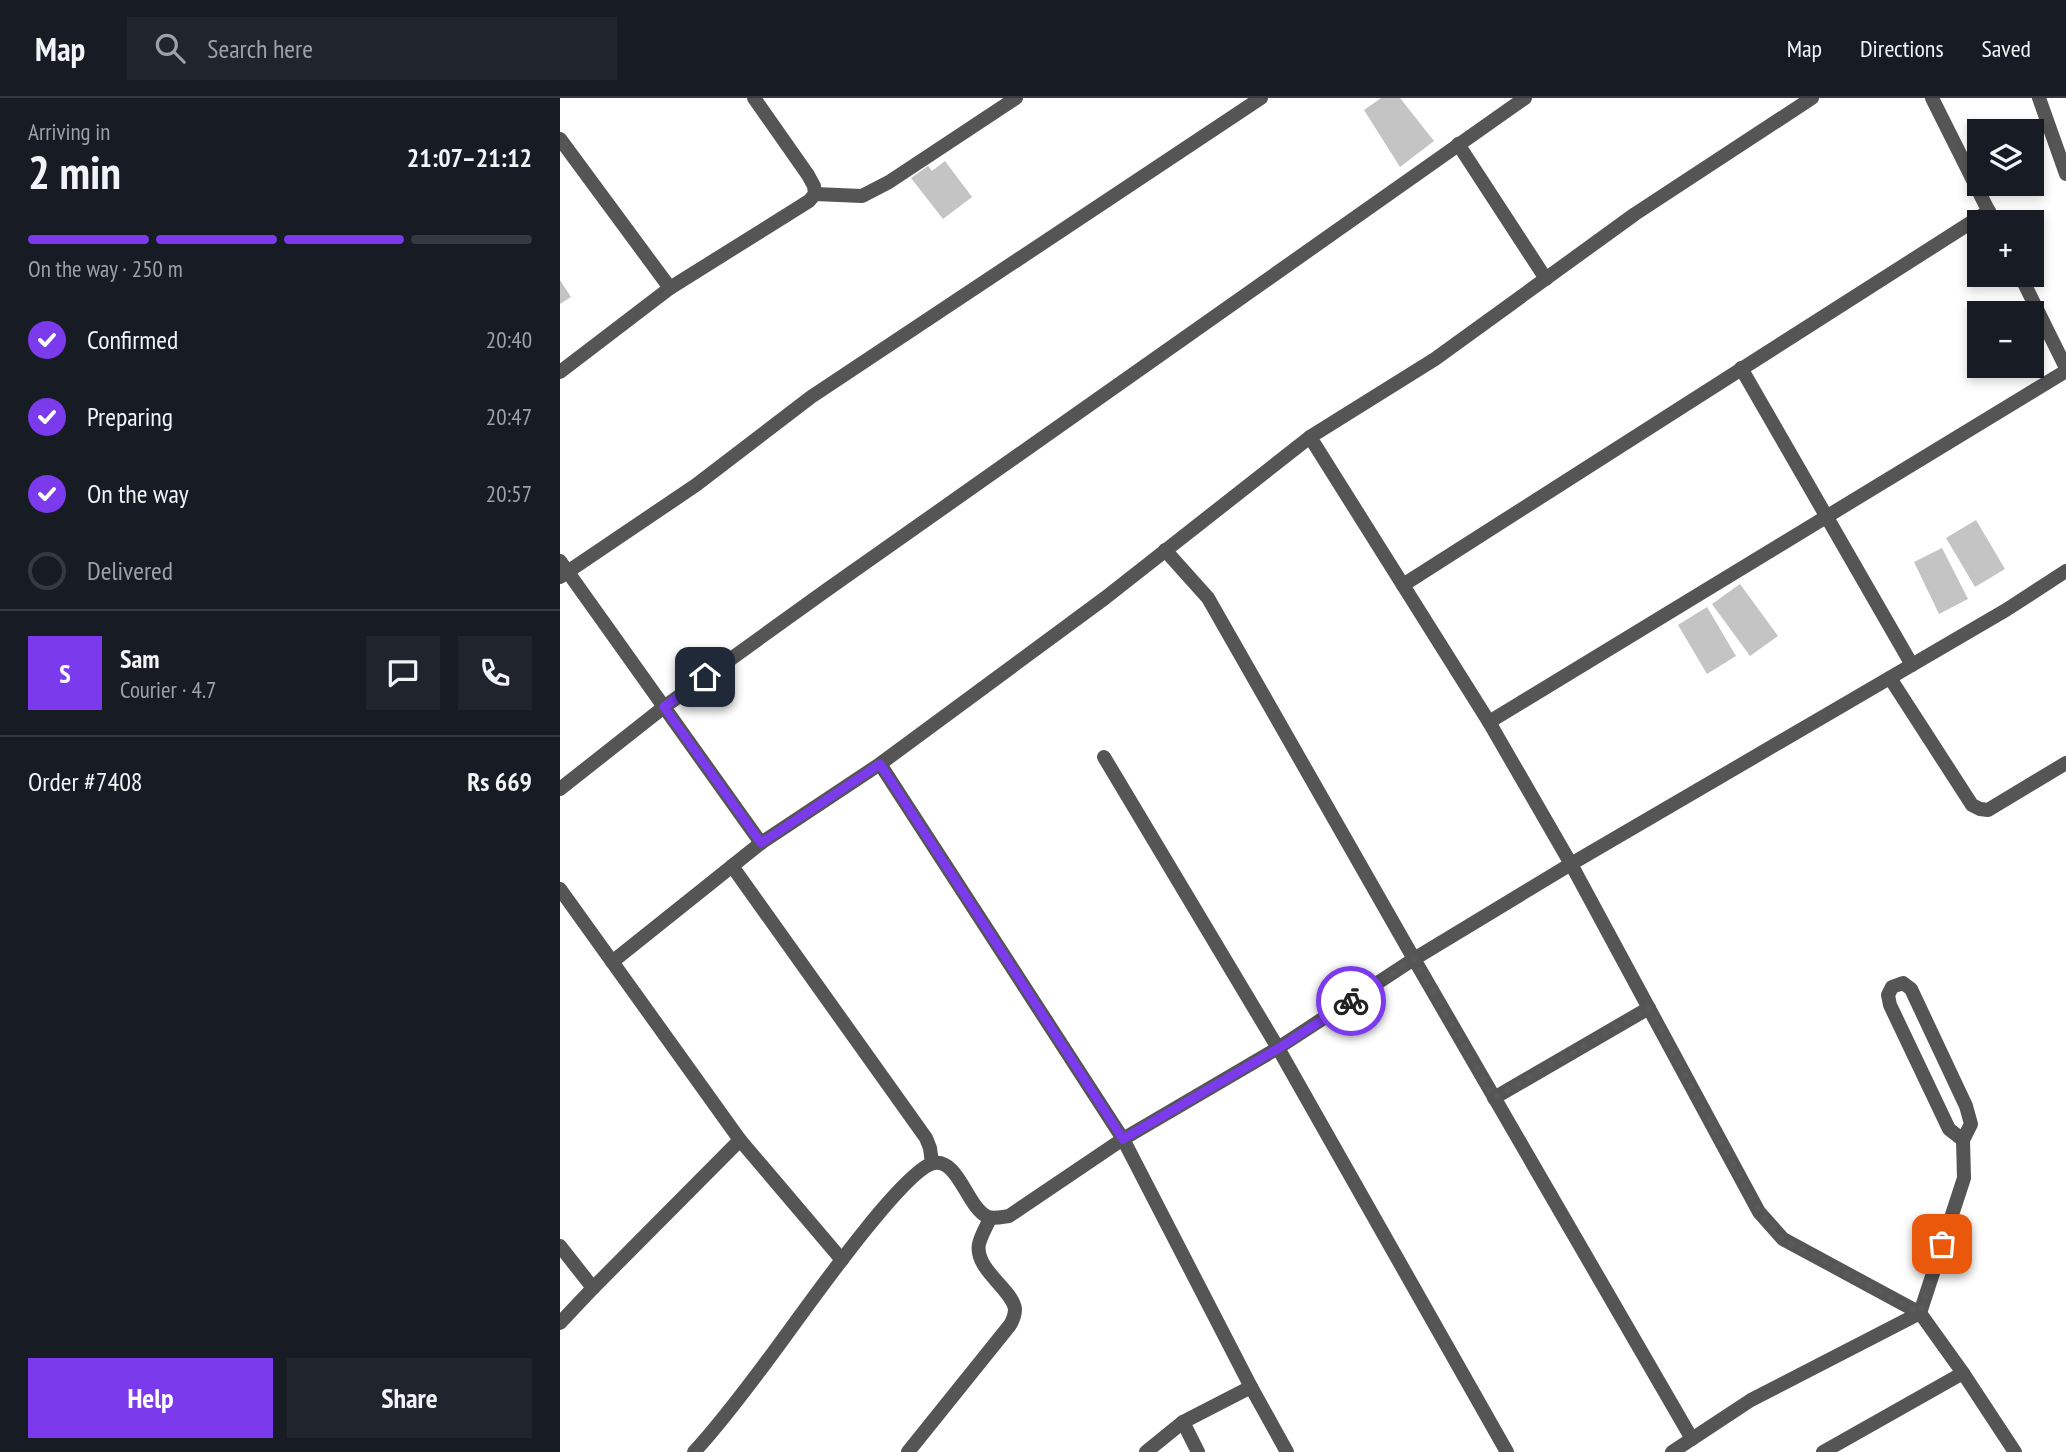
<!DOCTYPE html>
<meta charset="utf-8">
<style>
body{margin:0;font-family:"PT Sans Narrow",sans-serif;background:#20242c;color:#f1f3f6;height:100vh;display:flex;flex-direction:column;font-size:26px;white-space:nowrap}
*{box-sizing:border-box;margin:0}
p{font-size:23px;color:#9ea1a6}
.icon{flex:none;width:38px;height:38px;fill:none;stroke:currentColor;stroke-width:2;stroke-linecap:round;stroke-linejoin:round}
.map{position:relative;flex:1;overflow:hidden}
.panel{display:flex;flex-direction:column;background:#171b24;width:560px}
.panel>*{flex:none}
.fabs{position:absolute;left:1407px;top:21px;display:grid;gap:14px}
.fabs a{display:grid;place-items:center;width:77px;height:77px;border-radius:0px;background:#171b24;box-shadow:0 4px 10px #0003;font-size:35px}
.pin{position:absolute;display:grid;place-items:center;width:60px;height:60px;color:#fff;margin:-30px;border-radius:14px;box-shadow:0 4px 10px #0006}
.courier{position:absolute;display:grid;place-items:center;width:70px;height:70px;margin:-35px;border:5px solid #7c3aed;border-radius:50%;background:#fff;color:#222;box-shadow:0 2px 9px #0007}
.head em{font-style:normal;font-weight:600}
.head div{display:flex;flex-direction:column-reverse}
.head{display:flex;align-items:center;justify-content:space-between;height:119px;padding:0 28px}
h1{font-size:46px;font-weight:600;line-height:52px}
.bar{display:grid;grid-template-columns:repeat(4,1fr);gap:10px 7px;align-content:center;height:84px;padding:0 28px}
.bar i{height:9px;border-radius:5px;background:#363941}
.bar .selected{background:#7c3aed}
.bar p{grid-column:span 4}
.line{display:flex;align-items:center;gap:18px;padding:0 28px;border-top:2px solid #363941}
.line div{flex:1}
.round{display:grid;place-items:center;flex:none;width:74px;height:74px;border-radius:0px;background:#20242c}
ol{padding:0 28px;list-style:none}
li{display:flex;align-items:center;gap:21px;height:77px}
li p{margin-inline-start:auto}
li .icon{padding:7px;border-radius:50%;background:#7c3aed;color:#fff;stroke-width:4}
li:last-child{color:#9ea1a6}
li i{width:38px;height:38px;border:4px solid #363941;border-radius:50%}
.primary-button{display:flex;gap:14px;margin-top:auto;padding:14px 28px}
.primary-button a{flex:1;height:80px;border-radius:0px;background:#7c3aed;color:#fff;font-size:28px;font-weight:600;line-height:80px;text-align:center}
.primary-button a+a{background:#20242c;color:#f1f3f6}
header{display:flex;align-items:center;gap:42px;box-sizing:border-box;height:98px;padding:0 35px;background:#171b24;border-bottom:2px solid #363941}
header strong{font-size:33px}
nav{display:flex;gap:38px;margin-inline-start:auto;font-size:24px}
.search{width:490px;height:63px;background:#20242c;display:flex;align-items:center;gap:18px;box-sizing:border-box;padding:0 24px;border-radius:0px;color:#9ea1a6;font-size:26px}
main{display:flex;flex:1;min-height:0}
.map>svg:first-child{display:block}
.building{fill:#c4c4c4}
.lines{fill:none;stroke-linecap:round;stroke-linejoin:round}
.lane{stroke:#555;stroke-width:14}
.street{stroke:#555;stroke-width:14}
.done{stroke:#595959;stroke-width:7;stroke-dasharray:0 12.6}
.route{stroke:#7c3aed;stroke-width:9}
</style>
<header>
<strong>Map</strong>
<div class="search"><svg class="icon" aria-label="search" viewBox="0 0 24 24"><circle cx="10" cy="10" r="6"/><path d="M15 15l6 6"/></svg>Search here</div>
<nav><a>Map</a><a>Directions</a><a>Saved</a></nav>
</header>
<main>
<section class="panel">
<div class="head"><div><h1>2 min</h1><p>Arriving in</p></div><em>21:07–21:12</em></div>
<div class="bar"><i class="selected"></i><i class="selected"></i><i class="selected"></i><i></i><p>On the way · 250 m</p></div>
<ol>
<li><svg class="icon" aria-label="check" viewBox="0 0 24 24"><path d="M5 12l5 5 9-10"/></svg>Confirmed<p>20:40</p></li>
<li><svg class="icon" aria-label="check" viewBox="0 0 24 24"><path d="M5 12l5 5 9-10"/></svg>Preparing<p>20:47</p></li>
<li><svg class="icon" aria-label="check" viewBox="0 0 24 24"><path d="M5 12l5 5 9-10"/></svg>On the way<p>20:57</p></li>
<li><i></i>Delivered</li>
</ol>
<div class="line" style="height:126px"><b class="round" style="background:#7c3aed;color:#fff">S</b><div><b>Sam</b><p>Courier · 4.7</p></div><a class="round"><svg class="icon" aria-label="chat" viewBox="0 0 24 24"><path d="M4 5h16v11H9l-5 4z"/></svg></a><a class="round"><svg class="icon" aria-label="phone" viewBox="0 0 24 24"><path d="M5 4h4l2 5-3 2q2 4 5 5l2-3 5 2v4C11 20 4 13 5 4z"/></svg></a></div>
<div class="line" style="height:91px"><div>Order #7408</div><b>Rs 669</b></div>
<div class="primary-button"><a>Help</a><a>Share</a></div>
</section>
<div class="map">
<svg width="1506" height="1354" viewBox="0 0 1506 1354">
<rect width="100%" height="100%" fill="#fff"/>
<g class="building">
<polygon points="821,0 840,0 874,43 840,69 804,12"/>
<polygon points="385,63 412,99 383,121 351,80 368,68 372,73"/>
<polygon points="0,182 11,199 0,206"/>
<polygon points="1416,422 1445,471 1415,489 1386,440"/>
<polygon points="1382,450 1408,501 1379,516 1354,464"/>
<polygon points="1180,486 1218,538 1190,558 1152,506"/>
<polygon points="1147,509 1176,558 1147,576 1118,527"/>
</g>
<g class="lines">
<g class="lane">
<polygon points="1343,885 1351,891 1406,1008 1411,1026 1403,1042 1389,1031 1330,907 1328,897 1332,889"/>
<polyline points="1360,1215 1404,1080 1403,1042"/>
</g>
<g class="street">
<polyline points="1252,0 1075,116 875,261 750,339 929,624 1011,766 1199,1114 1223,1141 1360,1215 1403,1275 1455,1354"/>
<polyline points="1372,0 1434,124"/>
<polyline points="1479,0 1506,76"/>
<polyline points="0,41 110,190"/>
<polyline points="898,46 986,181"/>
<polyline points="255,96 302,98 329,84 456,0"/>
<polyline points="1460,177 1506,270"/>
<polyline points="1181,270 1352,567"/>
<polyline points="0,274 110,190 249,103 255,96 254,88 248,77 194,0"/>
<polyline points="605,452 648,500 854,861 1011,766 1446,512 1506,473"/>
<polyline points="0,463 201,745 320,666 545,500 750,339"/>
<polyline points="0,479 136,387 251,299 701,0"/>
<polyline points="843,487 1429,113"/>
<polyline points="1330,580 1412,707 1420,711 1428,712 1506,665"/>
<polyline points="929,624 1506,273"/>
<polyline points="544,659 718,950 947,1354"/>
<polyline points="320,666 563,1041 691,1289 727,1354"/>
<polyline points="0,691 104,609 268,491 965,0"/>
<polyline points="172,768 366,1040 370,1050 372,1065"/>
<polyline points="0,791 180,1042 282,1162"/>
<polyline points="52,864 201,745"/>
<polyline points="934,1000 1089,910"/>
<polyline points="0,1148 33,1190 180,1042"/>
<polyline points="0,1225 33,1190"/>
<polyline points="623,1324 638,1354"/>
<path d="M134,1354C161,1325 186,1291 210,1259C235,1226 342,1071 374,1065C399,1061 407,1110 428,1119C434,1121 442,1119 449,1118L563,1041L718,950L854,861L1132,1341"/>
<path d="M348,1354L450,1227C453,1222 455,1217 455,1211C453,1192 414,1171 419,1146C421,1137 427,1128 430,1120"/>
<polyline points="586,1354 623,1324 691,1289"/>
<polyline points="1112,1354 1191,1302 1360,1215"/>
<polyline points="1263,1354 1403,1275"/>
</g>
</g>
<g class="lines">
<polyline class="done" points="791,903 854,861 934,1000 1089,910 1199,1114 1223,1141 1360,1215 1382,1146"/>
<polyline class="route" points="145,579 104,609 201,745 320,666 563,1041 719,950 791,903"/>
</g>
</svg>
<div class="fabs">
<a><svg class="icon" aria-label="layers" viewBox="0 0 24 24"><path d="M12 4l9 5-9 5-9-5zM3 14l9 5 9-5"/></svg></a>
<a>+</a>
<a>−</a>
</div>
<div class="pin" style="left:1382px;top:1146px;background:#ea580c"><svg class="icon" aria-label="bag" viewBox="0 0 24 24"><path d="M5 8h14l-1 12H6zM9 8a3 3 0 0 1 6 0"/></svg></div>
<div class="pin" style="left:145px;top:579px;background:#1f2937"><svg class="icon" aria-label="home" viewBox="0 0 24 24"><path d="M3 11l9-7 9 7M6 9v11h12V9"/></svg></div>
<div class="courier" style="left:791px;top:903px"><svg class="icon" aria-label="bike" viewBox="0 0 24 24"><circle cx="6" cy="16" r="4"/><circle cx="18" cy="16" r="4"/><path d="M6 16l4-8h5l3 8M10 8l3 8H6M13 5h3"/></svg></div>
</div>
</main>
